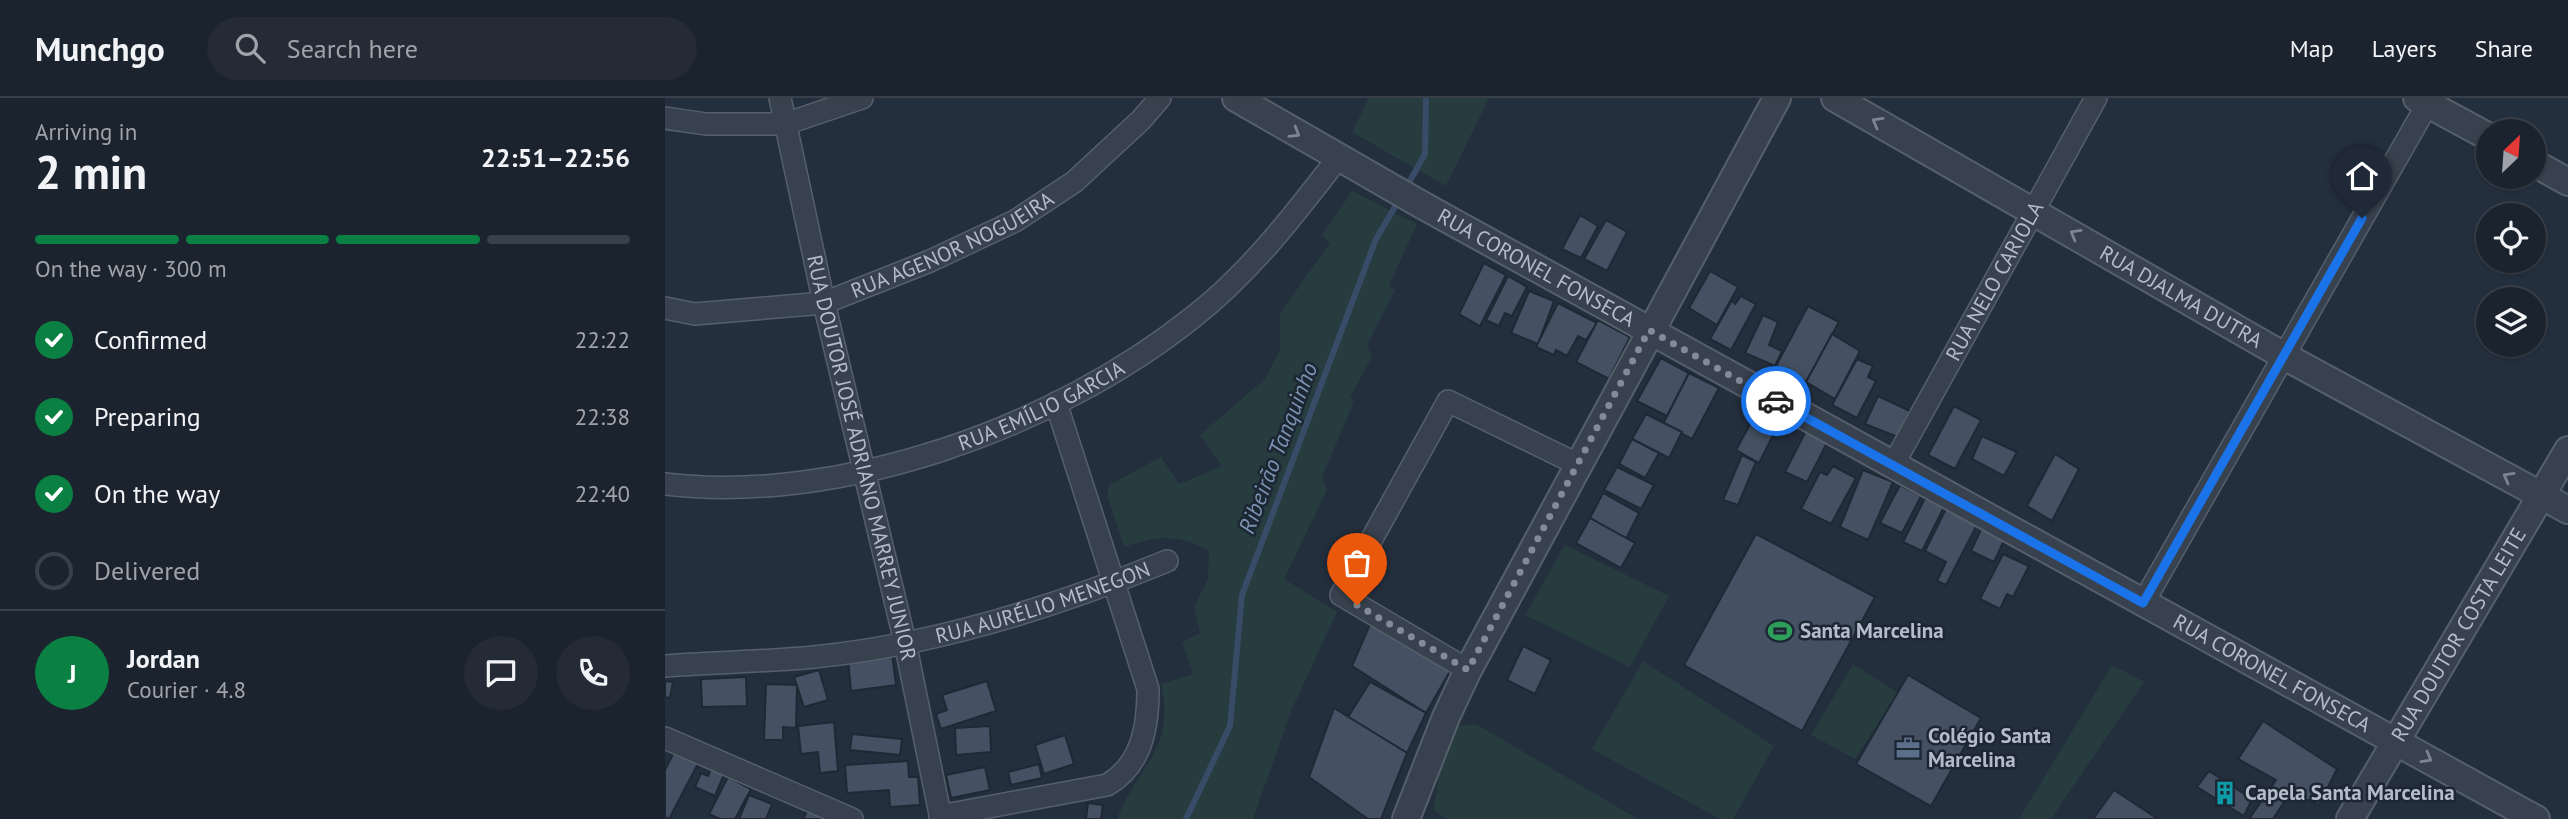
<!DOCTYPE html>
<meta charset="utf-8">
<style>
body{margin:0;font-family:"PT Sans",sans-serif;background:#242b36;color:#f1f3f6;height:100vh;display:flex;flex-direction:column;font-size:26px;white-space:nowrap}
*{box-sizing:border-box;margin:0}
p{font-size:23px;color:#a0a4aa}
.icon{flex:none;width:38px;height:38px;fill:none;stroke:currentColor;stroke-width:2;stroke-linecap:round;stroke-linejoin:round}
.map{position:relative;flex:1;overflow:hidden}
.side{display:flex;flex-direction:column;background:#1b232e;width:665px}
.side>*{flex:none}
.needle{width:46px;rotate:25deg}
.controls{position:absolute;left:1811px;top:21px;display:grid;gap:14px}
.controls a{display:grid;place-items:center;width:70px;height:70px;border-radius:50%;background:#1b232e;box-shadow:0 2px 5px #0004,0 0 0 2px #39404a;font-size:35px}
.pin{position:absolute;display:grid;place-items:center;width:60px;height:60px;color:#fff;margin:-72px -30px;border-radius:50% 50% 50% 0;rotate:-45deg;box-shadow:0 0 7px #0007}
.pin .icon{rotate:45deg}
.courier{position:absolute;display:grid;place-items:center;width:70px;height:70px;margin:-35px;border:5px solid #1a73e8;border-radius:50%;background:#fff;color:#222;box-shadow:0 2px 9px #0007}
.head em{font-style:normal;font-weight:800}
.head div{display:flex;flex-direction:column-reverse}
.head{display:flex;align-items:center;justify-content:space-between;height:119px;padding:0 35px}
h1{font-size:46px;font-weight:800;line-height:52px}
.bar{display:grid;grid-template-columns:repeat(4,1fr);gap:10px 7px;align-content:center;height:84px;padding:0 35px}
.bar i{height:9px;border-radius:5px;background:#39404a}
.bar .active{background:#0b8043}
.bar p{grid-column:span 4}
.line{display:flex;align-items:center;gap:18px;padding:0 35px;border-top:2px solid #39404a}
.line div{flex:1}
.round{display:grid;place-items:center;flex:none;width:74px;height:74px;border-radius:37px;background:#242b36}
ol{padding:0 35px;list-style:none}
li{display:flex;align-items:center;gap:21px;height:77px}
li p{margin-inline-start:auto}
li .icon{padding:7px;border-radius:50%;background:#0b8043;color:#fff;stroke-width:4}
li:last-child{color:#a0a4aa}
li i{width:38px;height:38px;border:4px solid #39404a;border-radius:50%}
header{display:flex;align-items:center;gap:42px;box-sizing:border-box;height:98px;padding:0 35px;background:#1b232e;border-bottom:2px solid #39404a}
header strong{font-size:33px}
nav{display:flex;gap:38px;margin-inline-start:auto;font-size:24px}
.search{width:490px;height:63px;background:#242b36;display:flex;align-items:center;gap:18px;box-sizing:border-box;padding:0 24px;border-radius:38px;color:#a0a4aa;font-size:26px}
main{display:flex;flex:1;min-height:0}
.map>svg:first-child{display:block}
.green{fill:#263c3f}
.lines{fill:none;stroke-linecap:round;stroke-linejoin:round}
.stream{stroke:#394c67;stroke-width:6}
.building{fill:#455162;stroke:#1f2835;stroke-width:2}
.minor-casing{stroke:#565f6c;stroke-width:24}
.tertiary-casing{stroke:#565f6c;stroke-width:30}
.minor{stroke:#38414e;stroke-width:21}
.tertiary{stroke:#38414e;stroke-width:26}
.oneway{stroke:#7c8592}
.done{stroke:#828b98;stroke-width:7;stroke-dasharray:0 12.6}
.route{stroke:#1a73e8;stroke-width:9}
.labels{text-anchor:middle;stroke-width:5;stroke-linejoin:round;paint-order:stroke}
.street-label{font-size:21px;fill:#b4bcc9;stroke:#1d2633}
.poi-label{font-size:21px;font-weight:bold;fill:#b4bcc9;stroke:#1d2633;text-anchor:start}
.water-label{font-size:23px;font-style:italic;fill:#7c92b1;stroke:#1d2633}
</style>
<header>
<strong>Munchgo</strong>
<div class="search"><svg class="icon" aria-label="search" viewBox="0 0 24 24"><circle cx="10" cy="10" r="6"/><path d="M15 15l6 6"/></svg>Search here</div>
<nav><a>Map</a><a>Layers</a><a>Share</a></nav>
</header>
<main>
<section class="side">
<div class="head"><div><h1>2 min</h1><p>Arriving in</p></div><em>22:51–22:56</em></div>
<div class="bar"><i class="active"></i><i class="active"></i><i class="active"></i><i></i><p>On the way · 300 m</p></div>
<ol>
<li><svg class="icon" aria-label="check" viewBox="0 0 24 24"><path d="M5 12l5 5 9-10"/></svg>Confirmed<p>22:22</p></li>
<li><svg class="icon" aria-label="check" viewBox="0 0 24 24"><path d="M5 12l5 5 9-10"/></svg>Preparing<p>22:38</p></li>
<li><svg class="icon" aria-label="check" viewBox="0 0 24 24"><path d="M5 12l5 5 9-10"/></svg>On the way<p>22:40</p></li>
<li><i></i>Delivered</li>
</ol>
<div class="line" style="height:126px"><b class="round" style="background:#0b8043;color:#fff">J</b><div><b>Jordan</b><p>Courier · 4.8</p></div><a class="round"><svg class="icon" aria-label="chat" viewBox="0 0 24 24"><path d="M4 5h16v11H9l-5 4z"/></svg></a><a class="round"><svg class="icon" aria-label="phone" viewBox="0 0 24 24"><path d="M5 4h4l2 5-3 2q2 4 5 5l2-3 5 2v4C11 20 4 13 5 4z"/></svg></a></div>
</section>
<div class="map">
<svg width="1903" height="721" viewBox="0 0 1903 721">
<rect width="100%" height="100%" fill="#242f3e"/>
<g class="green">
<polygon points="704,0 824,0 781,88 687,34"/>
<path d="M687,93L752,126L724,188L730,192L702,247L707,259L685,299L689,304L657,379L662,392L619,481L672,514L627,611L588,721H452C473,666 511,653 496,586L528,576L517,544L535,535L529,509L543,481L544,453C511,435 495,438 459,449L442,397L444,387L496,359L514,386L557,368L535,337L600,281L615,252V215L665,145L657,137Z"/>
<polygon points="900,447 1004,498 965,569 860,517"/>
<polygon points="978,563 1109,648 1068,721 1055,721 927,651"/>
<polygon points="1188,566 1233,595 1190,661 1146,637"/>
<polygon points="1447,567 1479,584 1386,721 1354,721"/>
<polygon points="811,626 973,721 782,721 768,712 780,648 793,628"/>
</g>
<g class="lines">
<g class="stream">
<polyline points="741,90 760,56 761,0"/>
<polyline points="521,721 565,628 577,497 711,141 734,102"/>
</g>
</g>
<g class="building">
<polygon points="915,117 933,128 916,160 897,151"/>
<polygon points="941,122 962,134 942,173 919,161"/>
<polygon points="819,165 841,177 815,228 794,216"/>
<polygon points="1045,173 1073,189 1052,227 1024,210"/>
<polygon points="843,178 862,189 847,218 840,215 834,228 821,222"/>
<polygon points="864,193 889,203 873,246 846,235"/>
<polygon points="1076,198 1091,206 1066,252 1045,241 1067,202 1070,206"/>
<polygon points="893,205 932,225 921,242 913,238 902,258 891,252 889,257 871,249"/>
<polygon points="1143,208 1174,224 1141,284 1111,268"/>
<polygon points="1098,217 1113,224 1104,247 1117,253 1110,268 1080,255"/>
<polygon points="933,222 965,239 944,281 911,264"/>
<polygon points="1167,236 1195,253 1170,301 1141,284"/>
<polygon points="996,260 1024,275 1002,318 972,303"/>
<polygon points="1192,261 1208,268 1203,279 1211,283 1192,320 1167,307"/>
<polygon points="1024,275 1054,290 1027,341 998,326"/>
<polygon points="1213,298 1245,313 1233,339 1200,326"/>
<polygon points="1095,308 1117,320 1094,365 1071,352"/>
<polygon points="1289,308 1316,322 1290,371 1263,357"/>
<polygon points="981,316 1017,334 1004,360 967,341"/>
<polygon points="1143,329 1165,339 1142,384 1120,374"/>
<polygon points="1317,338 1352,354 1339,378 1307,361"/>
<polygon points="967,341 994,355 980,380 954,366"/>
<polygon points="1390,356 1414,371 1387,423 1362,408"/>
<polygon points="1077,357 1091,364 1073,407 1058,402"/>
<polygon points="1168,368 1191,380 1166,426 1136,411 1155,374 1162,377"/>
<polygon points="952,369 989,387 976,411 939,392"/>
<polygon points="1198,372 1228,384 1203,442 1175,429"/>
<polygon points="1235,387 1256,398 1237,435 1215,425"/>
<polygon points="938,395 974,415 961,441 925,420"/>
<polygon points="1260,400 1279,409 1257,453 1238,444"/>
<polygon points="1286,401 1317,417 1281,487 1272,483 1281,464 1260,453"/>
<polygon points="925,420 970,445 956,470 911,445"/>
<polygon points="1320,423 1343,434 1329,464 1306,453"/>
<polygon points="1091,436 1210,499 1137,633 1019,567"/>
<polygon points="1338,456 1364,468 1348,499 1342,496 1335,511 1315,501"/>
<polygon points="709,517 788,568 761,615 687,568"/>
<polygon points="858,548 886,562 870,596 842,582"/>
<polygon points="227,556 231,587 186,593 183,561"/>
<polygon points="154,572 163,602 139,609 129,579"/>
<polygon points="1243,577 1316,620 1266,708 1191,666"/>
<polygon points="81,579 82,608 37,609 36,581"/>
<polygon points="0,583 8,584 5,600 0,599"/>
<polygon points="322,583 331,613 276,631 271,616 282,612 277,597"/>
<polygon points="705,584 761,615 742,655 683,619"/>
<polygon points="101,586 132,587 131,630 118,629 118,642 99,642"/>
<polygon points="669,610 742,655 716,721 703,721 644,679"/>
<polygon points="1598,623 1672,671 1654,707 1625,695 1608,721 1584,721 1611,682 1573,661"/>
<polygon points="169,624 173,673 155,675 153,654 136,656 133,628"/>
<polygon points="325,628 326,654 291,657 290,630"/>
<polygon points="187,636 237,641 235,657 185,652"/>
<polygon points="400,637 409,666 379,676 370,647"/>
<polygon points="13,646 37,658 4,721 0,719 0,672"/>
<polygon points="243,663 244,679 253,679 255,707 225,709 224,692 182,695 180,667"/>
<polygon points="49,664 62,669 50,698 30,689 36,675 43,678"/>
<polygon points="374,666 377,680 346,687 343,674"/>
<polygon points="320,669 325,692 286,700 281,677"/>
<polygon points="1544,673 1587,701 1579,718 1532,689"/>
<polygon points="63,679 86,691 70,721 55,721 44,716"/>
<polygon points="1449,692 1493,721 1428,721"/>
<polygon points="84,697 107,706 101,721 74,721"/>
<polygon points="423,705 438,707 436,721 421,721"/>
<polygon points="145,708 165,721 138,721"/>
</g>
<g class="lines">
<g class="minor-casing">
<g id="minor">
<path id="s1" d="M115,0L159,205L240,544L276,721"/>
<polyline points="0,20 41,26 120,26 197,0"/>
<path id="s2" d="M0,210L30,216L159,205L265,163L350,123L409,84L476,22L495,0"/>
<path id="s3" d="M1228,367L1431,0"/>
<path id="s4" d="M0,386C176,407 390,329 527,220C584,176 629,117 673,60"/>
<polyline points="1478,505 1766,0"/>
<path id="s5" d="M0,568C49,564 99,564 149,559C269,547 390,509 502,463"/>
<polyline points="803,572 676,497 783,303 914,367"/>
<polyline points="0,640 187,721"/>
<path d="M275,718L442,687C477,667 483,629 483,591L391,305"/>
</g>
</g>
<g class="tertiary-casing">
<g id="tertiary">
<path id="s6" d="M571,0L757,107L1871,721"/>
<path id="s7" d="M1170,0L1619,258L1903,412"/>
<polyline points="1752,0 1824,39"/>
<polyline points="1869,65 1903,84"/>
<polyline points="741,721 781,619 803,572 1112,0"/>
<path id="s8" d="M1685,721L1903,352"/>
</g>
</g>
<use href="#minor" class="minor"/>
<use href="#tertiary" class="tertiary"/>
</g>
<defs><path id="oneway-chevron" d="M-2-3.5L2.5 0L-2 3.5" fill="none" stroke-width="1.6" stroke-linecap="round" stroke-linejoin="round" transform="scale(1.75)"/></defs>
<g class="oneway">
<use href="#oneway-chevron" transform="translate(1212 24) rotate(-151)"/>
<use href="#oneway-chevron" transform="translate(630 35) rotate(31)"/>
<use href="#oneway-chevron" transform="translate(1410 136) rotate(-150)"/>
<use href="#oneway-chevron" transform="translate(1843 379) rotate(-151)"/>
<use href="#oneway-chevron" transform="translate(1762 660) rotate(29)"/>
</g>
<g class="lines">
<polyline class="done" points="692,507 803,572 984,232 1111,303"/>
<polyline class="route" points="1111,303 1478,505 1697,120"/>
</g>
<defs>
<g id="stadium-bare" transform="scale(1.89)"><path d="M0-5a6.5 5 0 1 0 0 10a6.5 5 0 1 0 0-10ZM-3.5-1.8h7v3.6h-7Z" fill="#2e9e5b" stroke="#1d2633" stroke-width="2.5" paint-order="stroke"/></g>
<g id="office-bare" transform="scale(1.89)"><path d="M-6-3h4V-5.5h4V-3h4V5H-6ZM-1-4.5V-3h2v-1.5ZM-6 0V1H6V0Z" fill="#5c6f8a" stroke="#1d2633" stroke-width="2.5" paint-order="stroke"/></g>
<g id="building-bare" transform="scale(1.89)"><path d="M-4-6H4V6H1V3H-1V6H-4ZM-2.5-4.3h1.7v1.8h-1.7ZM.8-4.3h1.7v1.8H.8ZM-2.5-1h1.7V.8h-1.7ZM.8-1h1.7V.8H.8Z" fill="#0f9aa8" stroke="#1d2633" stroke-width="2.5" paint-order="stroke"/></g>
</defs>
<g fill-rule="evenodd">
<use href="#stadium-bare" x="1115" y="533"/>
<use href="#office-bare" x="1243" y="650"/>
<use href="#building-bare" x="1560" y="695"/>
</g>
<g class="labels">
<g class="street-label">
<text dy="7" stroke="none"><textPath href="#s2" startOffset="301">RUA AGENOR NOGUEIRA</textPath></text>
<text dy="7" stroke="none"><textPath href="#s6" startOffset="345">RUA CORONEL FONSECA</textPath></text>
<text dy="7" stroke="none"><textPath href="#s3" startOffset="210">RUA NELO CARIOLA</textPath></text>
<text dy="7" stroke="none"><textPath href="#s7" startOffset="399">RUA DJALMA DUTRA</textPath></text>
<text dy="7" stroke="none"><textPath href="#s4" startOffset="390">RUA EMÍLIO GARCIA</textPath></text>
<text dy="7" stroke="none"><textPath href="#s1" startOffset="369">RUA DOUTOR JOSÉ ADRIANO MARREY JUNIOR</textPath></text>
<text dy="7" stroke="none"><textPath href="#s5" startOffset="385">RUA AURÉLIO MENEGON</textPath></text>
<text dy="7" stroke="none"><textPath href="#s8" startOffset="214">RUA DOUTOR COSTA LEITE</textPath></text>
<text dy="7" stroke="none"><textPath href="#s6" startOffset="1185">RUA CORONEL FONSECA</textPath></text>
</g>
<g class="poi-label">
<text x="1135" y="540">Santa Marcelina</text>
<text x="1263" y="645">Colégio Santa<tspan x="1263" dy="24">Marcelina</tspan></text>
<text x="1580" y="702">Capela Santa Marcelina</text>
</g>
<g class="water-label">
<text transform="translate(613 350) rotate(-69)" y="8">Ribeirão Tanquinho</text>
</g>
</g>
</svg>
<div class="controls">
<a><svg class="needle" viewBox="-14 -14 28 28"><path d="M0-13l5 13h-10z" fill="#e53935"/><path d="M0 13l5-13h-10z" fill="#a0a4aa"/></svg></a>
<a><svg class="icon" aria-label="locate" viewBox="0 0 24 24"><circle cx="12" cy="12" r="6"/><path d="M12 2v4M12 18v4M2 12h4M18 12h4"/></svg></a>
<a><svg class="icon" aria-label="layers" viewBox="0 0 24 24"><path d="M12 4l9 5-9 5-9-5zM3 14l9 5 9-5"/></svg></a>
</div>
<div class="pin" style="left:692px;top:507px;background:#ea580c"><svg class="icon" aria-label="bag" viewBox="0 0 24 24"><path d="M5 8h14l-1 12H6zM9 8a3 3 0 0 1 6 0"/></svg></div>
<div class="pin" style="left:1697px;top:120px;background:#1f2937"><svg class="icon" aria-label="home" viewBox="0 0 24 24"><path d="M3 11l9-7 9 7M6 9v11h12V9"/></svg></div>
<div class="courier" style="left:1111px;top:303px"><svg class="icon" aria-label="car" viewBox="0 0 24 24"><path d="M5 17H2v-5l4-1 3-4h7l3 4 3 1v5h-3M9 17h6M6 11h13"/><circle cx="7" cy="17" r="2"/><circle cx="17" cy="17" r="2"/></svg></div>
</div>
</main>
